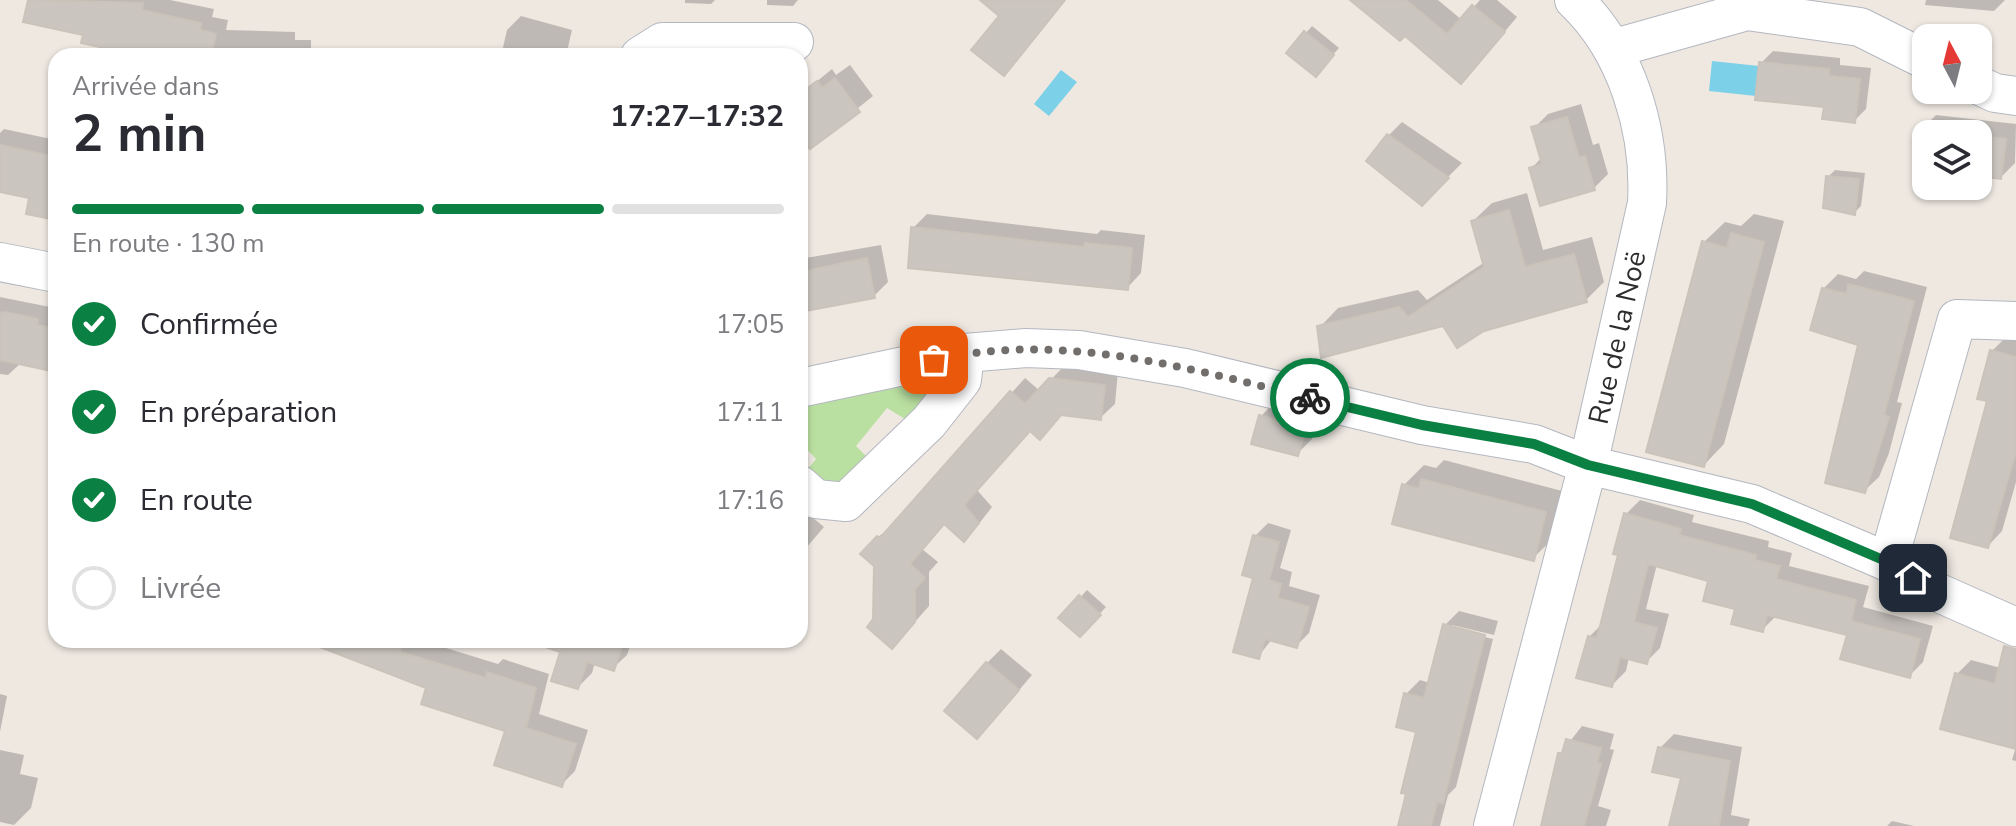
<!DOCTYPE html>
<html lang="fr">
<meta charset="utf-8">
<style>
body{margin:0;font-family:"Nunito Sans",sans-serif;background:#f2f2f3;color:#2b2b33;height:100vh;display:flex;flex-direction:column;font-size:30px;white-space:nowrap}
*{box-sizing:border-box;margin:0}
p{font-size:26px;color:#7c7c81}
.icon{flex:none;width:44px;height:44px;fill:none;stroke:currentColor;stroke-width:2;stroke-linecap:round;stroke-linejoin:round}
.map{position:relative;flex:1;overflow:hidden}
.panel{position:absolute;left:48px;top:48px;width:760px;height:600px;display:flex;flex-direction:column;background:#fff;border-radius:24px;box-shadow:0 2px 6px #0004}
.panel>*{flex:none}
.needle{width:52px;rotate:353deg}
.tools{position:absolute;left:1912px;top:24px;display:grid;gap:16px}
.tools a{display:grid;place-items:center;width:80px;height:80px;border-radius:16px;background:#fff;box-shadow:0 2px 6px #0004;font-size:40px}
.pin{position:absolute;display:grid;place-items:center;width:68px;height:68px;color:#fff;margin:-34px;border-radius:16px;box-shadow:0 4px 12px #0006}
.courier{position:absolute;display:grid;place-items:center;width:80px;height:80px;margin:-40px;border:6px solid #0b8043;border-radius:50%;background:#fff;color:#222;box-shadow:0 2px 10px #0007}
.head em{font-style:normal;font-weight:700}
.head div{display:flex;flex-direction:column-reverse}
.head{display:flex;align-items:center;justify-content:space-between;height:136px;padding:0 24px}
h1{font-size:52px;font-weight:700;line-height:60px}
.bar{display:grid;grid-template-columns:repeat(4,1fr);gap:12px 8px;align-content:center;height:96px;padding:0 24px}
.bar i{height:10px;border-radius:6px;background:#e1e1e2}
.bar .selected{background:#0b8043}
.bar p{grid-column:span 4}
ol{padding:0 24px;list-style:none}
li{display:flex;align-items:center;gap:24px;height:88px}
li p{margin-inline-start:auto}
li .icon{padding:8px;border-radius:50%;background:#0b8043;color:#fff;stroke-width:4}
li:last-child{color:#7c7c81}
li i{width:44px;height:44px;border:4px solid #e1e1e2;border-radius:50%}
.map>svg:first-child{display:block}
.green{fill:#bae0a1}
.water{fill:#7cd0e8}
.shadow{fill:#0003}
.building{fill:#cac6bf;stroke:#cac3ba;stroke-width:2}
.lines{fill:none;stroke-linecap:round;stroke-linejoin:round}
.minor-casing{stroke:#b4b7c0;stroke-width:40}
.minor{stroke:#fff;stroke-width:38}
.done{stroke:#716e6c;stroke-width:8;stroke-dasharray:0 14.4}
.route{stroke:#0b8043;stroke-width:10}
.labels{text-anchor:middle;stroke-width:6;stroke-linejoin:round;paint-order:stroke}
.street-label{font-size:28px;fill:#2d2d2d;stroke:#fff}
</style>
<div class="map">
<svg width="2016" height="826" viewBox="0 0 2016 826">
<rect width="100%" height="100%" fill="#eee8e1"/>
<polygon class="green" points="931,375 937,380 937,389 910,422 887,408 856,446 872,462 843,487 803,475 816,459 800,442 800,403"/>
<g class="water">
<polygon points="1712,61 1759,66 1756,96 1709,91"/>
<polygon points="1061,70 1077,82 1049,116 1034,104"/>
</g>
<g class="shadow">
<polygon points="30,0 170,0 214,9 212,17 228,20 226,30 295,32 295,40 311,40 311,56 149,56 105,38 25,20"/>
<polygon points="685,0 715,0 711,4 685,3"/>
<polygon points="767,0 798,0 793,6 767,5"/>
<polygon points="1353,0 1438,0 1462,20 1480,0 1497,0 1517,17 1475,67 1405,33"/>
<polygon points="1926,0 2005,0 1994,11 1925,5"/>
<polygon points="521,16 572,30 566,56 501,56 507,30"/>
<polygon points="1312,26 1339,48 1322,67 1306,33"/>
<polygon points="1773,51 1840,58 1840,65 1871,68 1866,109 1854,121 1826,106 1761,63"/>
<polygon points="850,65 873,96 811,146 800,132 800,95 832,69 836,75"/>
<polygon points="1581,104 1593,145 1599,143 1608,174 1594,188 1531,169 1542,157 1534,128 1548,114"/>
<polygon points="1936,115 2016,124 2015,163 2001,177 1978,174 1978,134 1926,134 1926,167 1918,166 1922,129"/>
<polygon points="1402,122 1462,163 1422,203 1388,136"/>
<polygon points="4,129 56,140 56,218 32,197 0,190 0,133"/>
<polygon points="1835,170 1865,173 1861,206 1854,213 1828,177"/>
<polygon points="1527,193 1543,250 1592,237 1604,282 1586,300 1444,324 1320,327 1338,308 1418,290 1427,300 1485,262 1473,221 1492,203"/>
<polygon points="927,214 1097,234 1101,230 1145,235 1141,273 1127,288 913,228"/>
<polygon points="1754,214 1784,221 1724,444 1704,465 1704,242 1725,222 1741,226"/>
<polygon points="881,245 888,282 874,296 812,310 800,309 800,259"/>
<polygon points="1864,271 1927,287 1897,402 1902,403 1889,453 1879,477 1864,491 1860,344 1823,289 1838,274 1856,279"/>
<polygon points="0,297 50,307 49,312 56,314 56,370 21,363 8,375 0,374"/>
<polygon points="2006,337 2016,340 2016,482 2002,531 1988,546 1992,351"/>
<polygon points="1065,365 1118,371 1115,404 1100,418 1063,413 1031,429 977,490 992,507 978,525 964,539 945,523 922,549 938,562 929,572 929,606 906,632 875,620 878,537 894,525 1025,378 1040,391"/>
<polygon points="1275,402 1319,414 1312,439 1298,453 1261,416"/>
<polygon points="1444,460 1566,492 1554,538 1533,558 1404,485 1424,465 1436,468"/>
<polygon points="1640,500 1694,515 1692,522 1769,541 1768,547 1792,553 1789,566 1869,586 1863,607 1933,626 1923,662 1909,676 1849,634 1777,615 1762,630 1711,580 1657,564 1646,609 1669,614 1660,648 1646,662 1629,657 1626,671 1612,685 1589,637 1603,623 1621,554 1626,514"/>
<polygon points="800,507 824,527 800,555"/>
<polygon points="1268,523 1291,530 1280,568 1292,572 1289,586 1320,595 1309,633 1296,646 1272,639 1258,657 1255,536"/>
<polygon points="1087,590 1106,607 1080,635 1061,618"/>
<polygon points="1459,611 1498,621 1494,635 1452,625 1452,629 1493,639 1456,787 1448,795 1440,826 1400,826 1418,731 1406,694 1420,680 1430,683 1445,625"/>
<polygon points="361,640 420,640 498,664 503,659 549,674 539,714 588,730 575,771 561,785 507,730 428,686"/>
<polygon points="566,640 632,640 627,655 613,668 595,662 592,673 578,687"/>
<polygon points="1001,649 1032,675 991,723 987,663"/>
<polygon points="1971,660 2016,672 2016,761 2012,760 2016,747 1957,674"/>
<polygon points="0,694 7,696 0,732"/>
<polygon points="1582,726 1614,734 1610,749 1614,750 1598,806 1611,810 1606,826 1541,826 1560,754"/>
<polygon points="1674,734 1742,747 1731,815 1750,819 1748,826 1671,826 1683,776 1660,748"/>
<polygon points="0,750 24,755 20,774 38,778 31,808 14,825 0,822"/>
<polygon points="1892,821 1914,826 1887,826"/>
</g>
<g class="building">
<polygon points="28,0 143,3 142,10 201,23 200,30 216,34 211,56 142,56 81,43 83,35 23,22"/>
<polygon points="980,0 1065,0 1004,76 971,50 999,16"/>
<polygon points="1350,0 1406,0 1447,34 1472,5 1505,32 1461,84 1405,36 1400,41"/>
<polygon points="1304,31 1334,55 1316,77 1286,53"/>
<polygon points="1759,62 1829,69 1829,76 1860,79 1855,123 1822,119 1824,107 1755,100"/>
<polygon points="835,78 860,112 810,149 800,136 800,94 817,81 822,88"/>
<polygon points="1567,117 1579,158 1585,156 1595,190 1540,206 1529,168 1542,164 1531,127"/>
<polygon points="1387,134 1449,178 1422,206 1366,161"/>
<polygon points="1978,135 2006,139 2001,179 1978,176"/>
<polygon points="0,145 56,157 56,220 26,214 29,198 0,192"/>
<polygon points="1826,176 1859,179 1855,215 1823,208"/>
<polygon points="1509,210 1525,267 1574,254 1587,302 1484,331 1457,348 1443,326 1321,358 1317,326 1399,307 1408,317 1484,267 1471,221"/>
<polygon points="911,227 1084,247 1085,243 1132,248 1128,290 908,268"/>
<polygon points="1731,233 1764,242 1704,467 1646,452 1702,241 1727,248"/>
<polygon points="867,258 875,298 800,312 800,272"/>
<polygon points="1848,284 1914,301 1884,415 1889,417 1865,493 1825,483 1858,345 1810,330 1822,288 1847,294"/>
<polygon points="5,312 38,319 37,325 56,329 56,372 0,360 0,313"/>
<polygon points="1990,350 2016,357 2016,451 1988,548 1950,538 1987,401 1977,399"/>
<polygon points="1049,378 1105,385 1101,420 1061,415 1040,440 1030,431 964,505 979,523 964,542 944,524 910,564 925,578 915,589 915,622 892,649 867,627 873,619 874,566 860,554 877,536 880,538 1010,391 1025,404"/>
<polygon points="1259,415 1306,428 1298,456 1251,444"/>
<polygon points="1421,479 1546,512 1534,561 1392,524 1402,484 1419,489"/>
<polygon points="1624,513 1681,529 1679,535 1756,555 1755,560 1780,566 1776,579 1856,600 1851,621 1920,639 1910,678 1840,659 1847,635 1767,615 1763,632 1731,624 1735,609 1703,601 1708,581 1648,564 1634,622 1657,628 1647,664 1620,657 1612,687 1576,678 1588,636 1597,638 1618,555 1613,554"/>
<polygon points="1253,535 1279,542 1269,580 1281,584 1278,598 1309,607 1297,648 1265,639 1259,659 1233,652 1253,578 1242,575"/>
<polygon points="1079,595 1101,615 1080,637 1058,618"/>
<polygon points="1443,624 1485,635 1443,803 1437,802 1431,826 1398,826 1406,794 1401,793 1416,732 1396,727 1404,693 1424,698"/>
<polygon points="316,640 403,640 400,652 486,678 487,672 536,688 526,728 576,744 562,787 494,765 505,731 421,704 426,688 315,645"/>
<polygon points="538,640 624,640 614,671 587,662 578,689 551,681 560,652 537,644"/>
<polygon points="2004,646 2016,649 2016,749 1940,729 1955,673 1995,684"/>
<polygon points="986,662 1019,690 977,739 944,711"/>
<polygon points="1566,739 1601,748 1597,763 1601,764 1584,826 1541,826 1558,753 1562,753"/>
<polygon points="1658,747 1730,761 1719,826 1669,826 1681,778 1652,772"/>
</g>
<g class="lines">
<g class="minor-casing">
<g id="minor">
<polyline points="1615,48 1747,11 1860,27 1926,60"/>
<polyline points="640,56 662,42 794,42"/>
<polyline points="1978,85 1995,93 2016,96"/>
<polyline points="0,262 56,273"/>
<polyline points="800,388 965,353 1026,348 1079,350 1185,368 1422,425 1534,444 1588,465 1752,504 1888,562 1939,593 2016,627"/>
<polyline points="800,485 816,499 846,502 929,422 962,380 965,353"/>
<polyline points="1888,562 1957,319 2016,321"/>
<path id="s1" d="M1493,826L1588,465L1647,203C1651,131 1627,50 1574,0"/>
</g>
</g>
<use href="#minor" class="minor"/>
</g>
<g class="lines">
<path class="done" d="M934,360C1061,331 1187,368 1310,398"/>
<polyline class="route" points="1310,398 1422,425 1534,444 1588,465 1752,504 1888,562 1913,578"/>
</g>
<g class="labels">
<g class="street-label">
<text dy="10" stroke="none"><textPath href="#s1" startOffset="504">Rue de la Noë</textPath></text>
</g>
</g>
</svg>
<div class="tools">
<a><svg class="needle" viewBox="-14 -14 28 28"><path d="M0-13l5 13h-10z" fill="#e53935"/><path d="M0 13l5-13h-10z" fill="#7c7c81"/></svg></a>
<a><svg class="icon" aria-label="layers" viewBox="0 0 24 24"><path d="M12 4l9 5-9 5-9-5zM3 14l9 5 9-5"/></svg></a>
</div>
<div class="pin" style="left:934px;top:360px;background:#ea580c"><svg class="icon" aria-label="bag" viewBox="0 0 24 24"><path d="M5 8h14l-1 12H6zM9 8a3 3 0 0 1 6 0"/></svg></div>
<div class="pin" style="left:1913px;top:578px;background:#1f2937"><svg class="icon" aria-label="home" viewBox="0 0 24 24"><path d="M3 11l9-7 9 7M6 9v11h12V9"/></svg></div>
<div class="courier" style="left:1310px;top:398px"><svg class="icon" aria-label="bike" viewBox="0 0 24 24"><circle cx="6" cy="16" r="4"/><circle cx="18" cy="16" r="4"/><path d="M6 16l4-8h5l3 8M10 8l3 8H6M13 5h3"/></svg></div>
<section class="panel">
<div class="head"><div><h1>2 min</h1><p>Arrivée dans</p></div><em>17:27–17:32</em></div>
<div class="bar"><i class="selected"></i><i class="selected"></i><i class="selected"></i><i></i><p>En route · 130 m</p></div>
<ol>
<li><svg class="icon" aria-label="check" viewBox="0 0 24 24"><path d="M5 12l5 5 9-10"/></svg>Confirmée<p>17:05</p></li>
<li><svg class="icon" aria-label="check" viewBox="0 0 24 24"><path d="M5 12l5 5 9-10"/></svg>En préparation<p>17:11</p></li>
<li><svg class="icon" aria-label="check" viewBox="0 0 24 24"><path d="M5 12l5 5 9-10"/></svg>En route<p>17:16</p></li>
<li><i></i>Livrée</li>
</ol>
</section>
</div>
